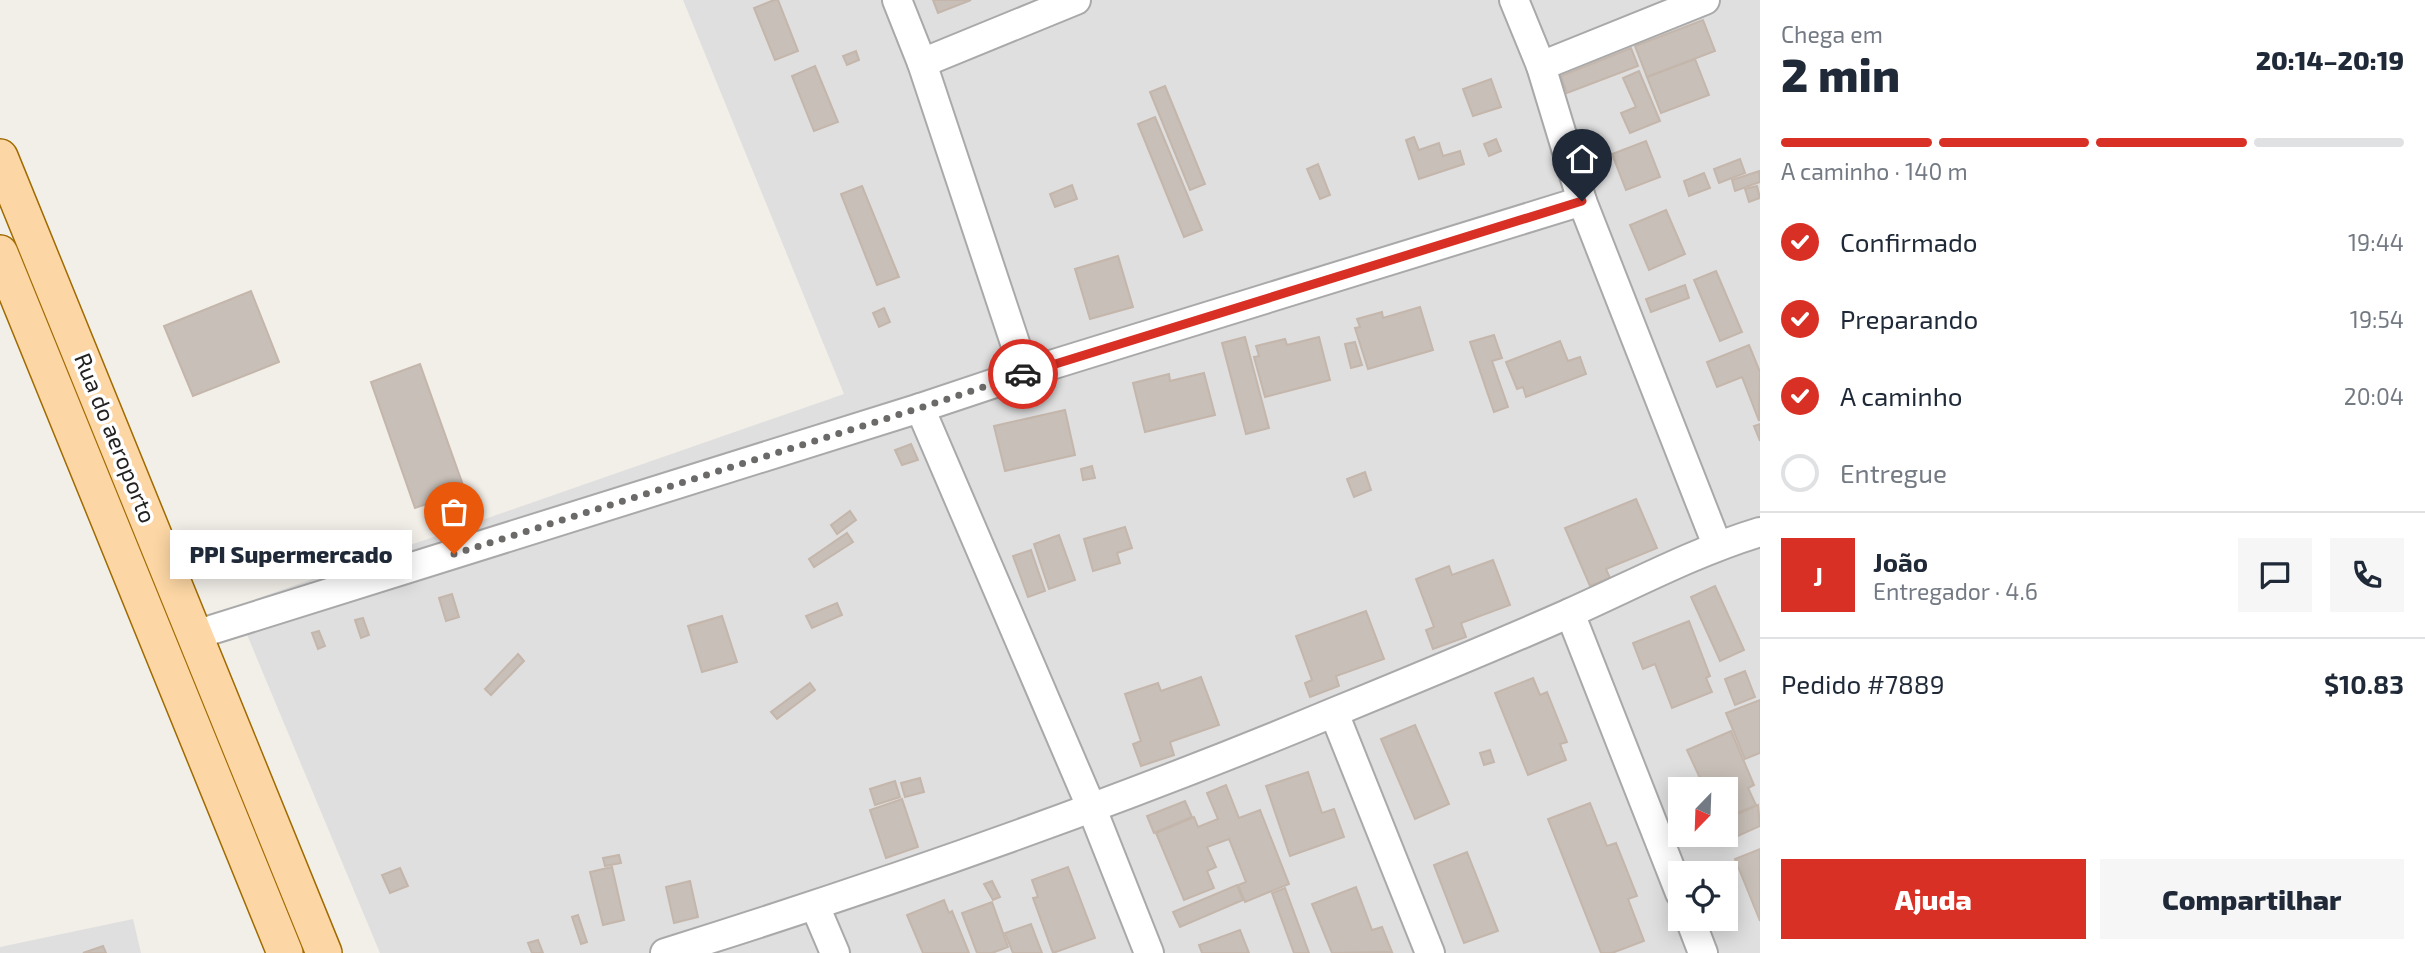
<!DOCTYPE html>
<html lang="pt">
<meta charset="utf-8">
<style>
body{margin:0;font-family:"Exo 2",sans-serif;background:#f6f6f7;color:#1f2937;height:100vh;display:flex;flex-direction:column;font-size:26px;white-space:nowrap}
*{box-sizing:border-box;margin:0}
p{font-size:23px;color:#747a83}
.icon{flex:none;width:38px;height:38px;fill:none;stroke:currentColor;stroke-width:2;stroke-linecap:round;stroke-linejoin:round}
.map{position:relative;flex:1;overflow:hidden}
.details{display:flex;flex-direction:column;background:#fff;width:665px}
.details>*{flex:none}
.needle{width:46px;rotate:203deg}
.buttons{position:absolute;left:1668px;top:777px;display:grid;gap:14px}
.buttons a{display:grid;place-items:center;width:70px;height:70px;border-radius:0px;background:#fff;box-shadow:0 4px 18px #0003;font-size:35px}
.pin{position:absolute;display:grid;place-items:center;width:60px;height:60px;color:#fff;margin:-72px -30px;border-radius:50% 50% 50% 0;rotate:-45deg;box-shadow:0 0 7px #0007}
.pin .icon{rotate:45deg}
.courier{position:absolute;display:grid;place-items:center;width:70px;height:70px;margin:-35px;border:5px solid #d93025;border-radius:50%;background:#fff;color:#222;box-shadow:0 2px 9px #0007}
.bubble{position:absolute;height:49px;border-radius:0px;background:#fff;box-shadow:0 4px 18px #0003;font-size:23px;font-weight:800;line-height:49px;text-align:center}
.overview em{font-style:normal;font-weight:800}
.overview div{display:flex;flex-direction:column-reverse}
.overview{display:flex;align-items:center;justify-content:space-between;height:119px;padding:0 21px}
h1{font-size:46px;font-weight:800;line-height:52px}
.bar{display:grid;grid-template-columns:repeat(4,1fr);gap:10px 7px;align-content:center;height:84px;padding:0 21px}
.bar i{height:9px;border-radius:5px;background:#e0e1e3}
.bar .current{background:#d93025}
.bar p{grid-column:span 4}
.line{display:flex;align-items:center;gap:18px;padding:0 21px;border-top:2px solid #e0e1e3}
.line div{flex:1}
.round{display:grid;place-items:center;flex:none;width:74px;height:74px;border-radius:0px;background:#f6f6f7}
ol{padding:0 21px;list-style:none}
li{display:flex;align-items:center;gap:21px;height:77px}
li p{margin-inline-start:auto}
li .icon{padding:7px;border-radius:50%;background:#d93025;color:#fff;stroke-width:4}
li:last-child{color:#747a83}
li i{width:38px;height:38px;border:4px solid #e0e1e3;border-radius:50%}
.button{display:flex;gap:14px;margin-top:auto;padding:14px 21px}
.button a{flex:1;height:80px;border-radius:0px;background:#d93025;color:#fff;font-size:28px;font-weight:800;line-height:80px;text-align:center}
.button a+a{background:#f6f6f7;color:#1f2937}
main{display:flex;flex:1;min-height:0}
.map>svg:first-child{display:block}
.residential{fill:#e0dfdf;fill-rule:evenodd}
.building{fill:#c7bfb8;stroke:#c4b6ab;stroke-width:2}
.lines{fill:none;stroke-linecap:round;stroke-linejoin:round}
.minor-casing{stroke:#a9a9a9;stroke-width:32}
.major-casing{stroke:#a06b00;stroke-width:38}
.minor{stroke:#fff;stroke-width:28}
.major{stroke:#fcd6a4;stroke-width:35}
.done{stroke:#6b6a68;stroke-width:7;stroke-dasharray:0 12.6}
.route{stroke:#d93025;stroke-width:9}
.labels{text-anchor:middle;stroke-width:7;stroke-linejoin:round;paint-order:stroke}
.street-label{font-size:23px;fill:#222;stroke:#fff}
</style>
<main>
<div class="map">
<svg width="1760" height="953" viewBox="0 0 1760 953">
<rect width="100%" height="100%" fill="#f2efe9"/>
<g class="residential">
<path d="M683,0H1760V953H380L235,606L844,394ZM1680,789H1726V835H1680ZM1680,873H1726V919H1680Z"/>
<polygon points="133,919 141,953 0,953 0,947"/>
</g>
<g class="building">
<polygon points="774,0 778,0 798,51 775,60 754,8"/>
<polygon points="933,0 971,0 938,13"/>
<polygon points="1703,20 1715,51 1647,77 1635,46"/>
<polygon points="1631,48 1638,66 1567,93 1561,76"/>
<polygon points="856,51 859,60 847,65 843,56"/>
<polygon points="1695,59 1709,95 1661,113 1647,77"/>
<polygon points="815,66 838,122 814,131 792,76"/>
<polygon points="1639,71 1660,121 1630,133 1621,113 1636,107 1623,78"/>
<polygon points="1491,79 1501,107 1473,116 1463,89"/>
<polygon points="1165,86 1205,184 1190,190 1150,92"/>
<polygon points="1155,117 1202,230 1184,237 1138,124"/>
<polygon points="1414,137 1419,150 1439,143 1443,156 1460,151 1464,164 1419,179 1406,140"/>
<polygon points="1496,139 1501,151 1489,156 1484,144"/>
<polygon points="1646,141 1660,177 1626,190 1612,154"/>
<polygon points="1740,159 1745,173 1719,183 1714,169"/>
<polygon points="1318,164 1330,195 1320,199 1307,169"/>
<polygon points="1759,171 1760,182 1735,191 1732,180"/>
<polygon points="1704,173 1710,188 1689,196 1684,181"/>
<polygon points="1072,185 1077,199 1055,207 1050,194"/>
<polygon points="862,186 899,277 877,285 841,194"/>
<polygon points="1757,186 1760,198 1749,202 1745,189"/>
<polygon points="1666,210 1685,254 1649,270 1630,225"/>
<polygon points="1118,256 1133,307 1090,319 1075,269"/>
<polygon points="1716,271 1742,332 1720,341 1694,280"/>
<polygon points="1685,285 1689,298 1651,312 1646,299"/>
<polygon points="251,291 279,362 193,396 164,326"/>
<polygon points="1420,307 1433,350 1368,369 1355,328 1360,327 1357,319 1382,312 1383,318"/>
<polygon points="884,308 890,322 879,327 873,313"/>
<polygon points="1494,335 1502,358 1492,361 1508,407 1494,412 1470,342"/>
<polygon points="1245,337 1269,428 1246,434 1222,343"/>
<polygon points="1319,337 1330,380 1265,397 1254,357 1259,356 1256,346 1285,339 1287,345"/>
<polygon points="1560,341 1568,361 1580,357 1586,374 1526,397 1523,387 1517,389 1506,362"/>
<polygon points="1355,342 1362,365 1351,368 1345,344"/>
<polygon points="1749,345 1760,372 1759,421 1742,377 1717,387 1707,362"/>
<polygon points="420,364 465,491 415,508 371,382"/>
<polygon points="1204,373 1215,415 1145,432 1133,383 1169,374 1170,381"/>
<polygon points="1065,410 1075,455 1005,471 994,426"/>
<polygon points="1760,424 1760,441 1754,426"/>
<polygon points="911,444 918,460 902,465 895,450"/>
<polygon points="1092,466 1095,478 1083,480 1081,469"/>
<polygon points="1365,472 1371,490 1354,497 1347,479"/>
<polygon points="1636,499 1657,548 1606,569 1610,578 1590,586 1565,528"/>
<polygon points="850,511 856,520 837,534 831,525"/>
<polygon points="1125,527 1132,548 1117,553 1120,563 1093,571 1084,539"/>
<polygon points="847,533 853,542 814,567 809,559"/>
<polygon points="1059,535 1075,580 1049,589 1034,544"/>
<polygon points="1031,550 1045,591 1028,597 1013,556"/>
<polygon points="1493,560 1510,605 1461,623 1466,637 1433,649 1426,630 1434,627 1416,579 1449,566 1452,575"/>
<polygon points="1715,586 1744,650 1720,661 1691,597"/>
<polygon points="452,594 459,617 446,621 439,598"/>
<polygon points="837,603 842,615 812,628 806,616"/>
<polygon points="1366,611 1384,659 1336,676 1339,686 1310,697 1305,683 1312,680 1296,636"/>
<polygon points="722,616 737,662 702,672 688,626"/>
<polygon points="363,618 369,635 361,638 355,620"/>
<polygon points="1689,621 1710,676 1706,678 1712,692 1672,708 1655,664 1643,669 1633,643"/>
<polygon points="319,631 325,646 318,649 312,633"/>
<polygon points="518,654 524,661 491,695 485,689"/>
<polygon points="1745,671 1755,697 1735,705 1725,679"/>
<polygon points="1201,677 1219,725 1170,742 1174,755 1141,766 1133,744 1141,741 1125,694 1158,683 1161,691"/>
<polygon points="1533,678 1540,695 1547,692 1567,742 1560,744 1566,760 1528,775 1495,693"/>
<polygon points="810,683 815,690 777,719 771,712"/>
<polygon points="1760,700 1760,753 1745,759 1726,713"/>
<polygon points="1415,725 1449,804 1415,819 1381,739"/>
<polygon points="1731,731 1754,785 1748,788 1756,805 1726,818 1726,789 1705,789 1687,750"/>
<polygon points="1490,750 1494,762 1484,765 1480,753"/>
<polygon points="1308,772 1322,813 1334,809 1344,837 1290,856 1266,786"/>
<polygon points="920,778 924,792 905,797 901,783"/>
<polygon points="895,781 900,797 875,805 870,789"/>
<polygon points="1226,785 1239,818 1260,810 1289,884 1245,902 1238,885 1246,882 1229,839 1207,847 1216,867 1207,871 1214,888 1184,900 1156,833 1194,817 1198,827 1218,819 1207,793"/>
<polygon points="902,799 918,847 886,858 870,810"/>
<polygon points="1185,801 1192,817 1154,833 1147,816"/>
<polygon points="1590,803 1607,846 1616,843 1637,896 1628,899 1644,941 1612,953 1601,953 1548,819"/>
<polygon points="1758,805 1760,826 1729,840 1726,831 1726,819"/>
<polygon points="1760,849 1760,921 1735,859"/>
<polygon points="1467,852 1498,931 1464,943 1434,865"/>
<polygon points="619,855 621,863 605,866 603,858"/>
<polygon points="612,867 624,920 603,925 590,872"/>
<polygon points="1068,867 1095,938 1053,953 1033,898 1038,897 1032,880"/>
<polygon points="400,868 408,886 390,893 382,875"/>
<polygon points="690,881 698,917 674,923 666,887"/>
<polygon points="992,881 1000,897 993,900 984,884"/>
<polygon points="1237,885 1243,900 1180,927 1173,912"/>
<polygon points="1356,887 1372,930 1382,927 1392,952 1332,953 1312,904"/>
<polygon points="1285,888 1309,953 1294,953 1272,893"/>
<polygon points="944,900 949,913 952,911 969,953 923,953 907,915"/>
<polygon points="992,902 1008,947 992,953 977,953 962,913"/>
<polygon points="578,915 587,942 581,944 572,917"/>
<polygon points="1031,924 1042,953 1013,953 1005,933"/>
<polygon points="1240,930 1249,953 1202,953 1199,945"/>
<polygon points="538,940 543,953 532,953 528,943"/>
<polygon points="103,946 106,953 83,953"/>
</g>
<g class="lines">
<g class="minor-casing">
<g id="minor">
<polyline points="897,0 922,63 1025,373"/>
<polyline points="1514,0 1541,66 1582,201 1717,545"/>
<polyline points="922,63 1076,0"/>
<polyline points="1541,66 1705,0"/>
<polyline points="920,408 1092,809 1149,953"/>
<polyline points="1570,613 1680,893"/>
<polyline points="195,635 920,408 1025,373 1582,201"/>
<polyline points="1334,713 1430,953"/>
<polyline points="815,906 835,953"/>
<polyline points="1690,919 1703,953"/>
<path d="M665,953C892,882 1117,803 1337,711C1415,679 1493,647 1570,613C1633,585 1694,552 1760,532"/>
</g>
</g>
<g class="major-casing">
<g id="major">
<polyline points="0,157 324,953"/>
<polyline points="0,253 285,953"/>
</g>
</g>
<use href="#minor" class="minor"/>
<use href="#major" class="major"/>
</g>
<g class="lines">
<polyline class="done" points="454,554 920,408 1023,374"/>
<polyline class="route" points="1023,374 1582,201"/>
</g>
<g class="labels">
<g class="street-label">
<text transform="translate(115 438) rotate(68)" y="8">Rua do aeroporto</text>
</g>
</g>
</svg>
<div class="buttons">
<a><svg class="needle" viewBox="-14 -14 28 28"><path d="M0-13l5 13h-10z" fill="#e53935"/><path d="M0 13l5-13h-10z" fill="#747a83"/></svg></a>
<a><svg class="icon" aria-label="locate" viewBox="0 0 24 24"><circle cx="12" cy="12" r="6"/><path d="M12 2v4M12 18v4M2 12h4M18 12h4"/></svg></a>
</div>
<div class="pin" style="left:454px;top:554px;background:#ea580c"><svg class="icon" aria-label="bag" viewBox="0 0 24 24"><path d="M5 8h14l-1 12H6zM9 8a3 3 0 0 1 6 0"/></svg></div>
<div class="pin" style="left:1582px;top:201px;background:#1f2937"><svg class="icon" aria-label="home" viewBox="0 0 24 24"><path d="M3 11l9-7 9 7M6 9v11h12V9"/></svg></div>
<div class="courier" style="left:1023px;top:374px"><svg class="icon" aria-label="car" viewBox="0 0 24 24"><path d="M5 17H2v-5l4-1 3-4h7l3 4 3 1v5h-3M9 17h6M6 11h13"/><circle cx="7" cy="17" r="2"/><circle cx="17" cy="17" r="2"/></svg></div>
<div class="bubble" style="left:170px;top:530px;width:242px">PPI Supermercado</div>
</div>
<section class="details">
<div class="overview"><div><h1>2 min</h1><p>Chega em</p></div><em>20:14–20:19</em></div>
<div class="bar"><i class="current"></i><i class="current"></i><i class="current"></i><i></i><p>A caminho · 140 m</p></div>
<ol>
<li><svg class="icon" aria-label="check" viewBox="0 0 24 24"><path d="M5 12l5 5 9-10"/></svg>Confirmado<p>19:44</p></li>
<li><svg class="icon" aria-label="check" viewBox="0 0 24 24"><path d="M5 12l5 5 9-10"/></svg>Preparando<p>19:54</p></li>
<li><svg class="icon" aria-label="check" viewBox="0 0 24 24"><path d="M5 12l5 5 9-10"/></svg>A caminho<p>20:04</p></li>
<li><i></i>Entregue</li>
</ol>
<div class="line" style="height:126px"><b class="round" style="background:#d93025;color:#fff">J</b><div><b>João</b><p>Entregador · 4.6</p></div><a class="round"><svg class="icon" aria-label="chat" viewBox="0 0 24 24"><path d="M4 5h16v11H9l-5 4z"/></svg></a><a class="round"><svg class="icon" aria-label="phone" viewBox="0 0 24 24"><path d="M5 4h4l2 5-3 2q2 4 5 5l2-3 5 2v4C11 20 4 13 5 4z"/></svg></a></div>
<div class="line" style="height:91px"><div>Pedido #7889</div><b>$10.83</b></div>
<div class="button"><a>Ajuda</a><a>Compartilhar</a></div>
</section>
</main>
